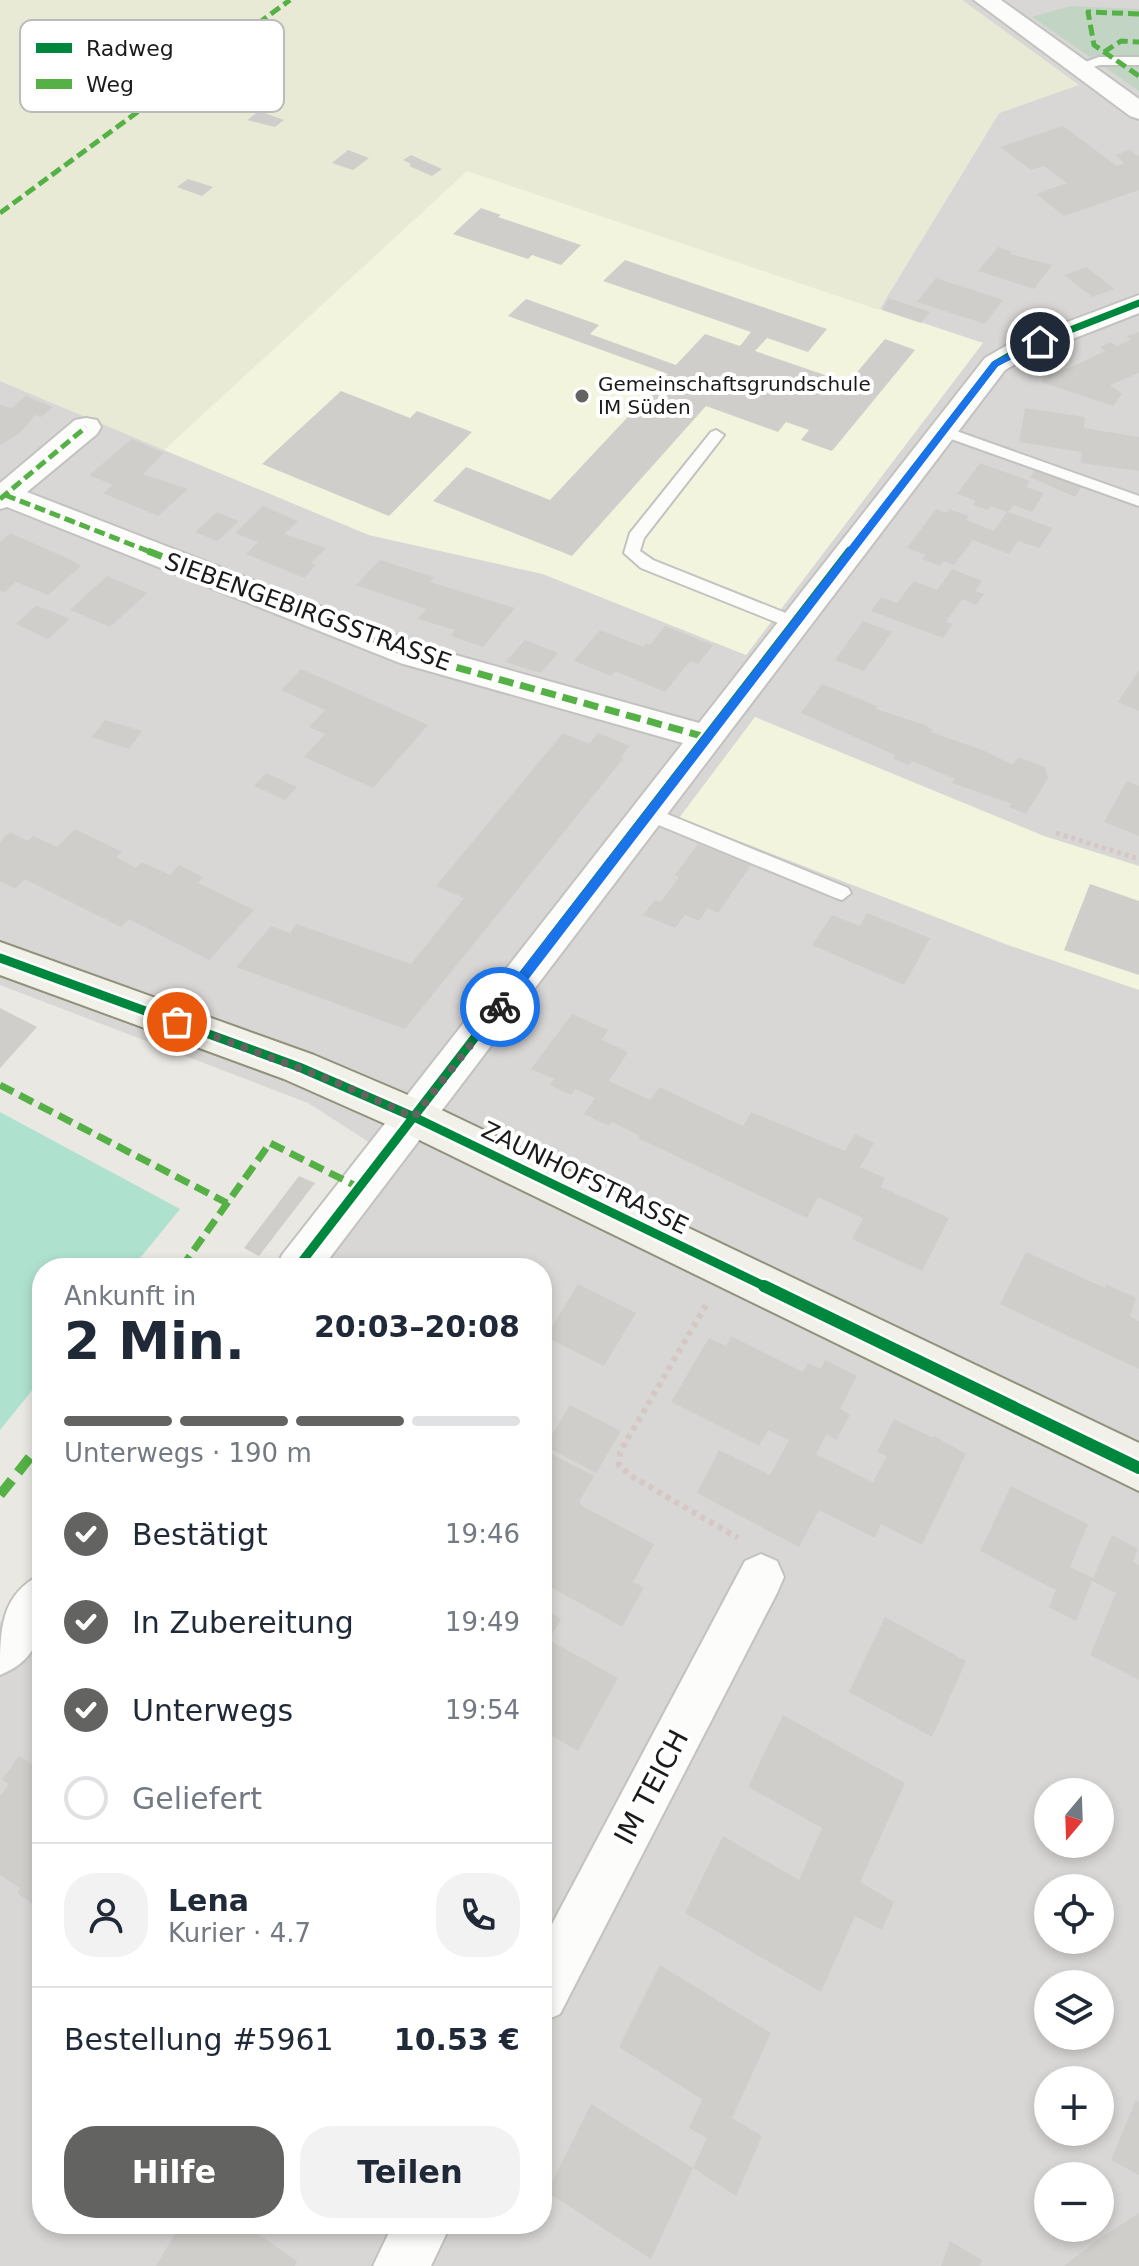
<!DOCTYPE html>
<html lang="de">
<meta charset="utf-8">
<style>
body{margin:0;font-family:"DejaVu Sans",sans-serif;background:#f2f2f3;color:#1f2937;height:100vh;display:flex;flex-direction:column;font-size:30px;white-space:nowrap}
*{box-sizing:border-box;margin:0}
p{font-size:26px;color:#747a83}
.icon{flex:none;width:44px;height:44px;fill:none;stroke:currentColor;stroke-width:2;stroke-linecap:round;stroke-linejoin:round}
.map{position:relative;flex:1;overflow:hidden}
.drawer{position:absolute;left:32px;top:1258px;width:520px;height:976px;display:flex;flex-direction:column;background:#fff;border-radius:32px;box-shadow:0 4px 12px #0003}
.drawer>*{flex:none}
.needle{width:52px;rotate:199deg}
.controls{position:absolute;left:1034px;top:1778px;display:grid;gap:16px}
.controls a{display:grid;place-items:center;width:80px;height:80px;border-radius:50%;background:#fff;box-shadow:0 4px 12px #0003;font-size:40px}
.pin{position:absolute;display:grid;place-items:center;width:68px;height:68px;color:#fff;margin:-34px;border:4px solid #fff;border-radius:50%;box-shadow:0 2px 8px #0007}
.courier{position:absolute;display:grid;place-items:center;width:80px;height:80px;margin:-40px;border:6px solid #1a73e8;border-radius:50%;background:#fff;color:#222;box-shadow:0 2px 10px #0007}
.headline em{font-style:normal;font-weight:800}
.headline div{display:flex;flex-direction:column-reverse}
.headline{display:flex;align-items:center;justify-content:space-between;height:136px;padding:0 32px}
h1{font-size:52px;font-weight:800;line-height:60px}
.bar{display:grid;grid-template-columns:repeat(4,1fr);gap:12px 8px;align-content:center;height:96px;padding:0 32px}
.bar i{height:10px;border-radius:6px;background:#e0e1e3}
.bar .current{background:#636361}
.bar p{grid-column:span 4}
.line{display:flex;align-items:center;gap:20px;padding:0 32px;border-top:2px solid #e0e1e3}
.line div{flex:1}
.round{display:grid;place-items:center;flex:none;width:84px;height:84px;border-radius:32px;background:#f2f2f3}
ol{padding:0 32px;list-style:none}
li{display:flex;align-items:center;gap:24px;height:88px}
li p{margin-inline-start:auto}
li .icon{padding:8px;border-radius:50%;background:#636361;color:#fff;stroke-width:4}
li:last-child{color:#747a83}
li i{width:44px;height:44px;border:4px solid #e0e1e3;border-radius:50%}
.cta{display:flex;gap:16px;margin-top:auto;padding:16px 32px}
.cta a{flex:1;height:92px;border-radius:32px;background:#636361;color:#fff;font-size:32px;font-weight:800;line-height:92px;text-align:center}
.cta a+a{background:#f2f2f3;color:#1f2937}
.map>svg:first-child{display:block}
.residential{fill:#d9d7d5;fill-rule:evenodd}
.education{fill:#f3f4dd}
.farmland{fill:#e8ead6}
.cemetery{fill:#c2d5c4}
.pitch{fill:#afe1cf}
.building{fill:#d0ceca}
.lines{fill:none;stroke-linecap:round;stroke-linejoin:round}
.lane-casing{stroke:#c2c2bf;stroke-width:4}
.street-casing{stroke:#c2c2bf;stroke-width:4}
.secondary-casing{stroke:#90927c;stroke-width:4}
.path-far1{stroke:#d5c8c4;stroke-width:5;stroke-dasharray:4 4;stroke-linecap:butt}
.path{stroke:#d5c8c4;stroke-width:6;stroke-dasharray:5 5;stroke-linecap:butt}
.lane{fill:#fcfcfb;fill-rule:evenodd}
.street{fill:#fcfcfb;fill-rule:evenodd}
.secondary{fill:#f1f1e9;fill-rule:evenodd}
.quiet-far2{stroke:#55b145;stroke-width:5;stroke-dasharray:11 5;stroke-linecap:butt}
.quiet-far1{stroke:#55b145;stroke-width:7;stroke-dasharray:15 7;stroke-linecap:butt}
.quiet{stroke:#55b145;stroke-width:10;stroke-dasharray:19 10;stroke-linecap:butt}
.cycleway-far2-casing{stroke:#fff;stroke-width:10}
.cycleway-far1-casing{stroke:#fff;stroke-width:14}
.cycleway-casing{stroke:#fff;stroke-width:17}
.cycleway-far2{stroke:#00873e;stroke-width:7}
.cycleway-far1{stroke:#00873e;stroke-width:9}
.cycleway{stroke:#00873e;stroke-width:12}
.route{fill:#1a73e8}
.done{stroke:#636361;stroke-width:8;stroke-dasharray:0 14.4}
.poi-dot{fill:#636361;stroke:#fff;stroke-width:3}
.labels{text-anchor:middle;stroke-width:8;stroke-linejoin:round;paint-order:stroke}
.far-poi-label{font-size:20px;fill:#1b1b1b;stroke:#fff;text-anchor:start}
.street-label{font-size:24px;fill:#1b1b1b;stroke:#fff}
.near-street-label{font-size:28px;fill:#1b1b1b;stroke:#fff}
.key{fill:#fff;stroke:#bbb;stroke-width:2}
.key-label{font-size:22px;fill:#1b1b1b}
</style>
<div class="map">
<svg width="1139" height="2266" viewBox="0 0 1139 2266">
<rect width="100%" height="100%" fill="#eae8e3"/>
<path class="residential" d="M962,0H1139V2266H0V1623L42,1570V2224H542V1268H283L378,1148L308,1103L0,985V381L369,535L543,574L746,655L982,343L879,310L999,113L1078,85ZM1048,1792H1100V1844H1048ZM1048,1888H1100V1940H1048ZM1048,1984H1100V2036H1048ZM1048,2080H1100V2132H1048ZM1048,2176H1100V2228H1048Z"/>
<g class="education">
<polygon points="467,171 983,343 746,655 543,574 369,535 164,450"/>
<polygon points="755,717 1044,836 1139,866 1139,990 1008,945 679,818"/>
</g>
<polygon class="farmland" points="0,0 962,0 1079,85 999,113 879,310 467,171 164,450 0,381"/>
<polygon class="cemetery" points="1070,6 1139,9 1139,91 1032,17"/>
<polygon class="pitch" points="0,1112 180,1209 132,1268 42,1268 42,1378 0,1430"/>
<g class="building">
<polygon points="259,111 284,120 275,127 247,120"/>
<polygon points="1063,126 1117,166 1125,163 1115,155 1130,150 1139,156 1139,190 1064,216 1036,194 1067,183 1044,166 1031,170 1000,147"/>
<polygon points="348,150 369,158 353,170 332,163"/>
<polygon points="411,155 442,169 432,176 409,166 411,164 403,160"/>
<polygon points="188,179 213,187 202,196 177,187"/>
<polygon points="481,208 501,215 498,217 581,245 561,265 532,255 528,259 453,234"/>
<polygon points="998,247 1012,252 1010,254 1052,265 1034,289 978,271"/>
<polygon points="625,260 827,329 808,352 767,338 755,351 848,383 885,339 915,350 832,451 801,440 809,430 786,422 778,432 706,406 572,556 433,501 466,467 550,500 668,374 508,316 526,299 599,325 590,334 676,365 705,334 740,346 751,332 603,281"/>
<polygon points="1087,267 1114,289 1092,297 1064,275"/>
<polygon points="936,278 1003,300 985,324 917,302"/>
<polygon points="889,298 930,312 921,323 882,310"/>
<polygon points="1139,332 1139,373 1110,385 1122,394 1113,406 1041,382 1048,372 1053,374 1076,365 1105,351 1100,347 1111,342 1116,346 1131,340 1127,336"/>
<polygon points="341,391 410,418 417,411 472,432 389,516 262,464"/>
<polygon points="26,396 53,407 41,417 35,415 20,433 0,445 0,405 12,408"/>
<polygon points="1025,408 1085,417 1084,428 1139,437 1139,471 1081,463 1082,452 1019,442"/>
<polygon points="132,439 164,453 143,474 188,489 158,516 103,493 113,485 89,475"/>
<polygon points="980,463 1030,481 1026,487 1044,493 1032,512 1014,505 1008,512 1053,528 1039,548 1018,541 1009,554 973,540 954,565 944,561 940,566 922,559 926,555 907,548 936,509 946,513 949,509 969,516 966,520 994,531 1007,512 991,506 988,510 973,505 976,501 957,494"/>
<polygon points="1035,470 1082,486 1075,497 1030,477"/>
<polygon points="263,506 298,521 284,534 326,548 311,563 316,565 304,578 246,554 258,542 235,533"/>
<polygon points="217,512 239,521 217,541 195,532"/>
<polygon points="10,533 69,559 81,566 48,595 16,582 5,592 0,591 0,542"/>
<polygon points="380,560 434,577 430,582 515,608 483,647 451,636 455,630 418,619 426,609 356,585"/>
<polygon points="952,569 982,581 975,591 984,594 976,605 962,599 946,622 953,624 943,638 871,611 881,597 897,603 914,581 937,590"/>
<polygon points="107,576 147,593 110,627 70,610"/>
<polygon points="36,606 51,611 70,619 48,639 16,624"/>
<polygon points="863,621 892,632 864,671 835,660"/>
<polygon points="665,626 713,645 698,664 690,661 665,692 615,671 611,676 574,661 600,630 643,647 646,643 650,645"/>
<polygon points="525,640 558,653 541,673 505,662"/>
<polygon points="301,669 345,688 428,725 373,788 304,757 325,734 309,727 325,710 281,690"/>
<polygon points="1139,670 1139,711 1118,702"/>
<polygon points="822,684 877,706 876,709 925,725 933,730 931,732 985,751 1013,765 1018,757 1045,767 1048,778 1026,814 1009,807 1012,804 952,783 955,779 912,761 909,765 894,759 895,755 801,713"/>
<polygon points="105,720 142,731 129,749 92,737"/>
<polygon points="563,733 589,744 598,733 630,746 621,757 623,759 405,1029 236,967 271,926 290,933 296,924 411,964 464,898 436,886"/>
<polygon points="266,773 297,787 285,800 254,786"/>
<polygon points="1127,781 1139,786 1139,836 1104,822"/>
<polygon points="75,829 122,852 116,857 136,868 142,862 170,875 179,865 203,877 198,883 254,910 209,960 129,919 121,927 25,879 15,889 0,881 0,842 10,832 28,841 33,836 57,847"/>
<polygon points="698,844 751,865 718,913 708,908 699,921 685,915 675,928 643,915 655,900 661,902 679,877 675,875"/>
<polygon points="1090,884 1139,901 1139,975 1064,950"/>
<polygon points="867,913 930,938 904,985 812,945 832,915 860,926"/>
<polygon points="0,1008 37,1027 0,1068"/>
<polygon points="572,1014 608,1030 602,1040 628,1052 609,1081 650,1100 659,1087 743,1126 751,1112 845,1151 855,1134 874,1143 860,1167 885,1178 881,1187 949,1218 922,1271 852,1239 863,1218 818,1197 807,1218 638,1138 640,1136 612,1122 609,1126 584,1114 595,1098 575,1089 571,1095 550,1085 554,1079 531,1069"/>
<polygon points="299,1176 315,1183 259,1256 244,1248"/>
<polygon points="1026,1252 1105,1288 1106,1284 1136,1298 1130,1316 1139,1321 1139,1369 1000,1304"/>
<polygon points="578,1284 636,1313 604,1366 546,1337"/>
<polygon points="731,1336 803,1372 808,1363 821,1369 825,1360 857,1376 840,1409 850,1415 836,1440 827,1434 816,1454 819,1456 873,1482 887,1456 877,1452 894,1419 933,1438 934,1436 966,1454 922,1545 881,1524 875,1538 819,1510 799,1547 697,1493 719,1450 770,1475 789,1440 768,1430 759,1446 671,1402 709,1338 726,1346"/>
<polygon points="570,1405 621,1431 596,1473 545,1446"/>
<polygon points="542,1449 594,1476 579,1502 584,1507 654,1544 633,1582 644,1587 622,1627 542,1582 542,1499 549,1487 542,1483"/>
<polygon points="1011,1486 1088,1524 1070,1567 1093,1578 1112,1535 1138,1549 1133,1562 1139,1565 1139,1680 1090,1655 1116,1593 1092,1581 1076,1621 1049,1607 1056,1590 980,1551"/>
<polygon points="542,1608 561,1619 549,1640 618,1678 578,1751 542,1730"/>
<polygon points="885,1617 966,1661 932,1737 849,1692"/>
<polygon points="783,1715 905,1783 860,1882 894,1902 882,1930 855,1916 821,1992 685,1913 723,1836 799,1880 822,1828 748,1787"/>
<polygon points="19,1756 42,1771 42,1910 17,1893 20,1888 0,1875 0,1796 9,1784 2,1780"/>
<polygon points="660,1965 771,2033 732,2118 762,2136 736,2196 693,2168 707,2138 689,2128 702,2099 619,2047"/>
<polygon points="1136,2100 1139,2102 1139,2175 1111,2160"/>
<polygon points="591,2104 693,2168 651,2259 547,2192"/>
<polygon points="1139,2213 1139,2266 1064,2266 1099,2239"/>
<polygon points="181,2224 244,2224 297,2261 295,2266 156,2266"/>
<polygon points="950,2241 982,2260 980,2266 941,2266"/>
</g>
<g class="lines">
<g class="lane-casing">
<g id="lane">
<polygon points="1099,57 1139,57 1139,65 1100,65 1078,71 1072,67"/>
<polygon points="945,427 1139,496 1139,506 940,435 938,432"/>
<polygon points="716,430 724,435 644,538 640,551 653,560 803,620 803,628 791,628 641,568 624,553 630,533 711,432"/>
<polygon points="650,807 848,888 851,893 842,900 836,898 644,819 641,814 644,809"/>
</g>
</g>
<g class="street-casing">
<g id="street">
<polygon points="974,0 1001,0 1139,99 1139,119 1130,116"/>
<polygon points="1139,295 1139,313 1029,356 1005,370 322,1268 276,1268 282,1255 683,743 400,663 7,507 0,509 0,483 75,420 86,418 97,420 101,427 97,434 27,492 423,646 699,723 985,358 1009,344"/>
<polygon points="761,1554 777,1561 784,1577 777,1593 560,2014 542,2022 542,1943 745,1561"/>
<path d="M42,1574C42,1618 49,1655 0,1675C0,1630 0,1594 42,1574Z"/>
<polygon points="393,2224 451,2224 431,2266 373,2266"/>
</g>
</g>
<g class="secondary-casing">
<polygon id="secondary" points="0,942 314,1055 429,1104 1139,1443 1139,1491 399,1130 284,1079 0,975"/>
</g>
<polyline class="path-far1" points="1056,833 1139,859"/>
<polyline class="path" points="706,1305 620,1452 619,1465 631,1476 738,1538"/>
<use href="#lane" class="lane"/>
<use href="#street" class="street"/>
<use href="#secondary" class="secondary"/>
<g class="quiet-far2">
<polyline points="1139,14 1088,12 1094,45 1139,76"/>
<polyline points="1104,52 1121,41 1139,42"/>
<polyline points="0,213 290,0"/>
<polyline points="5,495 153,553"/>
<polyline points="0,499 86,427"/>
</g>
<g class="quiet-far1">
<polyline points="148,551 412,655 709,738"/>
<polyline points="0,1085 227,1203"/>
<polyline points="181,1268 270,1143 360,1188"/>
</g>
<polyline class="quiet" points="0,1495 42,1442"/>
<g class="cycleway-far2-casing">
<polyline id="cycleway-far2" points="849,553 995,364 1019,350 1139,303"/>
</g>
<g class="cycleway-far1-casing">
<g id="cycleway-far1">
<polyline points="0,958 299,1067 414,1117 768,1288"/>
<polyline points="297,1268 850,551"/>
</g>
</g>
<g class="cycleway-casing">
<polyline id="cycleway" points="764,1286 1139,1468"/>
</g>
<use href="#cycleway-far2" class="cycleway-far2"/>
<use href="#cycleway-far1" class="cycleway-far1"/>
<use href="#cycleway" class="cycleway"/>
</g>
<polygon class="route" points="1040,339 1043,344 998,366 504,1011 495,1011 495,1004 992,362"/>
<g class="lines">
<polyline class="done" points="177,1022 333,1081 414,1117 500,1007"/>
</g>
<circle class="poi-dot" cx="582" cy="396" r="8"/>
<g class="labels">
<g class="far-poi-label">
<text x="598" y="391">Gemeinschaftsgrundschule<tspan x="598" dy="23">IM Süden</tspan></text>
</g>
<g class="street-label">
<text transform="translate(308 612) rotate(20)" y="8">SIEBENGEBIRGSSTRASSE</text>
<text transform="translate(585 1178) rotate(26)" y="8">ZAUNHOFSTRASSE</text>
</g>
<g class="near-street-label">
<text transform="translate(651 1787) rotate(-62)" y="10">IM TEICH</text>
</g>
</g>
<rect x="20" y="20" width="264" height="92" rx="12" class="key"/>
<rect x="36" y="43" width="36" height="10" fill="#00873e"/>
<rect x="36" y="79" width="36" height="10" fill="#55b145"/>
<g class="key-label">
<text x="86" y="56">Radweg</text>
<text x="86" y="92">Weg</text>
</g>
</svg>
<div class="controls">
<a><svg class="needle" viewBox="-14 -14 28 28"><path d="M0-13l5 13h-10z" fill="#e53935"/><path d="M0 13l5-13h-10z" fill="#747a83"/></svg></a>
<a><svg class="icon" aria-label="locate" viewBox="0 0 24 24"><circle cx="12" cy="12" r="6"/><path d="M12 2v4M12 18v4M2 12h4M18 12h4"/></svg></a>
<a><svg class="icon" aria-label="layers" viewBox="0 0 24 24"><path d="M12 4l9 5-9 5-9-5zM3 14l9 5 9-5"/></svg></a>
<a>+</a>
<a>−</a>
</div>
<div class="pin" style="left:177px;top:1022px;background:#ea580c"><svg class="icon" aria-label="bag" viewBox="0 0 24 24"><path d="M5 8h14l-1 12H6zM9 8a3 3 0 0 1 6 0"/></svg></div>
<div class="pin" style="left:1040px;top:342px;background:#1f2937"><svg class="icon" aria-label="home" viewBox="0 0 24 24"><path d="M3 11l9-7 9 7M6 9v11h12V9"/></svg></div>
<div class="courier" style="left:500px;top:1007px"><svg class="icon" aria-label="bike" viewBox="0 0 24 24"><circle cx="6" cy="16" r="4"/><circle cx="18" cy="16" r="4"/><path d="M6 16l4-8h5l3 8M10 8l3 8H6M13 5h3"/></svg></div>
<section class="drawer">
<div class="headline"><div><h1>2 Min.</h1><p>Ankunft in</p></div><em>20:03–20:08</em></div>
<div class="bar"><i class="current"></i><i class="current"></i><i class="current"></i><i></i><p>Unterwegs · 190 m</p></div>
<ol>
<li><svg class="icon" aria-label="check" viewBox="0 0 24 24"><path d="M5 12l5 5 9-10"/></svg>Bestätigt<p>19:46</p></li>
<li><svg class="icon" aria-label="check" viewBox="0 0 24 24"><path d="M5 12l5 5 9-10"/></svg>In Zubereitung<p>19:49</p></li>
<li><svg class="icon" aria-label="check" viewBox="0 0 24 24"><path d="M5 12l5 5 9-10"/></svg>Unterwegs<p>19:54</p></li>
<li><i></i>Geliefert</li>
</ol>
<div class="line" style="height:144px"><a class="round"><svg class="icon" aria-label="person" viewBox="0 0 24 24"><circle cx="12" cy="8" r="4"/><path d="M4 21q1-7 8-7t8 7"/></svg></a><div><b>Lena</b><p>Kurier · 4.7</p></div><a class="round"><svg class="icon" aria-label="phone" viewBox="0 0 24 24"><path d="M5 4h4l2 5-3 2q2 4 5 5l2-3 5 2v4C11 20 4 13 5 4z"/></svg></a></div>
<div class="line" style="height:104px"><div>Bestellung #5961</div><b>10.53 €</b></div>
<div class="cta"><a>Hilfe</a><a>Teilen</a></div>
</section>
</div>
